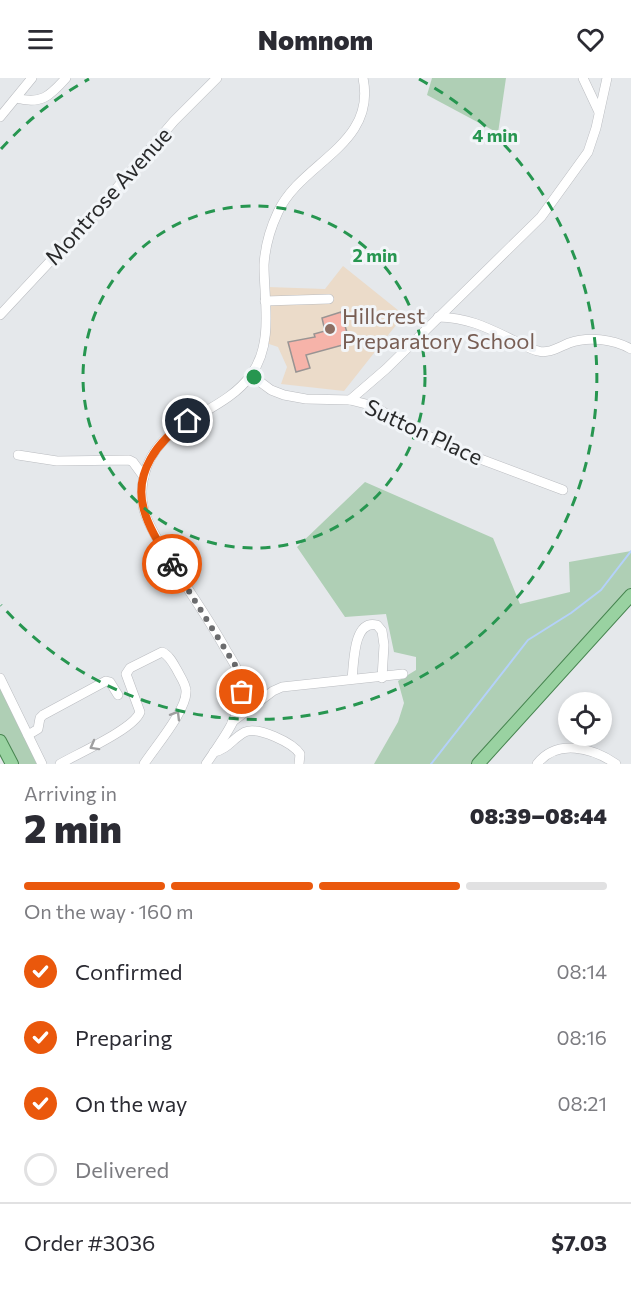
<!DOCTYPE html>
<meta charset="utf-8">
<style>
body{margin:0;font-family:Commissioner,sans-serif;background:#f7f7f7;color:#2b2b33;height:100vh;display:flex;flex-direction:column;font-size:22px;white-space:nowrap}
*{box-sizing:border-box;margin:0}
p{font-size:20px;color:#7c7c81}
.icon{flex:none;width:33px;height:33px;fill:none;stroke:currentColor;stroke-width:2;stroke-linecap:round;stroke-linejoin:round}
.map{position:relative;height:686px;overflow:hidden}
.details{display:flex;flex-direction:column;background:#fff;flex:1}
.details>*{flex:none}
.tools{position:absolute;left:558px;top:614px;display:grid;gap:12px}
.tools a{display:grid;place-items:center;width:54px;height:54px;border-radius:50%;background:#fff;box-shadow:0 3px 9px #0003;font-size:30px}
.pin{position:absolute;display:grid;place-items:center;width:51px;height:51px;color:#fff;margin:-26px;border:3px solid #fff;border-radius:50%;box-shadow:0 2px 6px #0007}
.courier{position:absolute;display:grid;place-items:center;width:60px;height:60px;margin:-30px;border:4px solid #ea580c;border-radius:50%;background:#fff;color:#222;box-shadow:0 2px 8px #0007}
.summary em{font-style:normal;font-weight:800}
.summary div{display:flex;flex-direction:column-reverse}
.summary{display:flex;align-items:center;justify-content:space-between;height:102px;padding:0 24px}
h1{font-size:39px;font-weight:800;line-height:45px}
.bar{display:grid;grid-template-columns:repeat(4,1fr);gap:9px 6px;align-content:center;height:72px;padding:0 24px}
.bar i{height:8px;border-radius:4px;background:#e1e1e2}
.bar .active{background:#ea580c}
.bar p{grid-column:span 4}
.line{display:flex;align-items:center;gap:15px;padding:0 24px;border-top:2px solid #e1e1e2}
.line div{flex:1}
ol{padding:0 24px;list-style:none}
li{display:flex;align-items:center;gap:18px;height:66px}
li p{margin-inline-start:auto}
li .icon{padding:6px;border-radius:50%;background:#ea580c;color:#fff;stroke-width:4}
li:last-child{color:#7c7c81}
li i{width:33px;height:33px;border:3px solid #e1e1e2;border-radius:50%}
header{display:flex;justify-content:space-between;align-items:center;height:78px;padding:0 24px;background:#fff;font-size:27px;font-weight:800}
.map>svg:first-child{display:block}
.education{fill:#ebdbc9}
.green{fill:#afcfb5}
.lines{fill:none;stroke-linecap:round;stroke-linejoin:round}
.stream{stroke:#b4d1fa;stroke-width:2}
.building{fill:#f6b3a9;stroke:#999493;stroke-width:1.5}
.minor-casing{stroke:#babcc0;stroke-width:10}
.major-casing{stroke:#46844f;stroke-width:14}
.minor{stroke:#fff;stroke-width:9}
.major{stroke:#99d2a1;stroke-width:12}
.oneway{stroke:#9f9fa0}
.done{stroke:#6b6c6e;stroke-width:6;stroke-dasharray:0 10.8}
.route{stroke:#ea580c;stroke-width:8}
.ring{fill:none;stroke:#279650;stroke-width:3;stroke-dasharray:10 8}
.education-dot{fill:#8d6e63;stroke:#f2f5f8;stroke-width:2}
.labels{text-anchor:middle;stroke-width:6;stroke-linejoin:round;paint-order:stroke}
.street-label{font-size:22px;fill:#292a2b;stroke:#f2f5f8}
.education-label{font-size:22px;fill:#785e54;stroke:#f2f5f8;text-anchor:start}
.centre{fill:#279650;stroke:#f2f5f8;stroke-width:3}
.ring-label{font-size:18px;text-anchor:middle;font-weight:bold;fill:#279650;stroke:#f2f5f8;stroke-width:6;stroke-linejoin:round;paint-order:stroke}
</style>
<header><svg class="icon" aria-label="menu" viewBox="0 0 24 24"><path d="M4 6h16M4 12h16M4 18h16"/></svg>Nomnom<svg class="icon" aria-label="heart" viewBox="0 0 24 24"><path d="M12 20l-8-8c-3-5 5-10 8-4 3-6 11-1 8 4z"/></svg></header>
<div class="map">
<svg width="631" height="686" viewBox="0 0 631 686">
<rect width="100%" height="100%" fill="#e5e8eb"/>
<polygon class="education" points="343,188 404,237 344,313 281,306 287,289 278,269 266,265 268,209 325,211"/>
<g class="green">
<polygon points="432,0 506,0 498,55 427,17"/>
<polygon points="365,404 493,460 520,526 570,514 569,484 631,473 631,517 478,686 374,686 398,644 404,625 398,603 416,592 416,579 394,574 386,536 345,539 297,469"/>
<polygon points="0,600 42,686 12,686 0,663"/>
</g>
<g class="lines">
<polyline class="stream" points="431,686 528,562 571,535 601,512 631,473"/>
</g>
<polygon class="building" points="341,234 350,265 306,277 310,290 296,294 288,264 315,259 314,256 325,253 322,240"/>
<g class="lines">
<g class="minor-casing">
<g id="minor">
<polyline points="583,0 599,34"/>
<path d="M16,20C41,27 50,18 66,0"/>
<polyline points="0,39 32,0"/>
<polyline points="265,223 329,221"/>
<polyline points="0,237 97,133 174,43 217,0"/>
<path d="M438,239C469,240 486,249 513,262C520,265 529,271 538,273C549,276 559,269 569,265C588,258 613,261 631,271"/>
<polyline points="251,297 271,312 284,317 306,321 350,322 370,327 451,370 563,412"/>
<polyline points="350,322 386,291 541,139 588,74 596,50 607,0"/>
<polyline points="18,377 57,383 129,382 133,384 144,399"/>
<polyline points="0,600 42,686"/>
<path d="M352,601C354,585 353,541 377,547L382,553L384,567L382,600"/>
<polyline points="232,644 273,613 282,609 403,596"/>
<polyline points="28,657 38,651 40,640 43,637 106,603 110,604 118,617"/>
<path d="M214,674C228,671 233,660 245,654C258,648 293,665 300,676L299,686"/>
<path d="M60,686C77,676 134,651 140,634L126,596L130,590L162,574C169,577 173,585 177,592C180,598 186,606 186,613C187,632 155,669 144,686"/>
<path d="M206,686C220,665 240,640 242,614C243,598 234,585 226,572C208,539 185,508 166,476C158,462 148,447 144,432C140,417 142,402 147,388C166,340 223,336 251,297C274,265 264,223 264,187C265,169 270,151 278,134C301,84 377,67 363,0"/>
<path d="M537,686C557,660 593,670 616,686"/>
</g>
</g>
<g class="major-casing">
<g id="major">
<polyline points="0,663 12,686"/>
<polyline points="478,686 631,517"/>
</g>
</g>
<use href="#minor" class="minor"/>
<use href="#major" class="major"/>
</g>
<defs><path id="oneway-chevron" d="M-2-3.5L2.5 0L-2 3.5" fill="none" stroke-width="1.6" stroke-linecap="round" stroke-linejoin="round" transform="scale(1.5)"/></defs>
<g class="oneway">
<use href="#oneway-chevron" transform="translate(176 637) rotate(-59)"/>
<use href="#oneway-chevron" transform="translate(94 668) rotate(151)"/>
</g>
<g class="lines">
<polyline class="done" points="172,486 235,587 241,604 242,614"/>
<path class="route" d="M172,486C162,470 149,451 144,432C133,395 158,362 188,343"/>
</g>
<g class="ring">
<circle cx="254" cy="299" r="171"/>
<path d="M1 71A341 341 0 0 1 89 1M419 1A341 341 0 1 1 1 527"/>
</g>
<circle class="education-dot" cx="330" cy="251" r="6"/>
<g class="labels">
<g class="street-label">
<text transform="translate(108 118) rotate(-48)" y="8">Montrose Avenue</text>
<text transform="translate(424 354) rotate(25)" y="8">Sutton Place</text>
</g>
<g class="education-label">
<text x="342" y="246">Hillcrest<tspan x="342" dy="25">Preparatory School</tspan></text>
</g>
</g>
<circle cx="254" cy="299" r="9" class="centre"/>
<g class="ring-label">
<text x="495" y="64">4 min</text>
<text x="375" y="184">2 min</text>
</g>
</svg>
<div class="tools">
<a><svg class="icon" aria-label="locate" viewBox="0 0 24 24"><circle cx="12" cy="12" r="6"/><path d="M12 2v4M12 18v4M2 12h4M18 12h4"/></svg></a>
</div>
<div class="pin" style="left:242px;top:614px;background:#ea580c"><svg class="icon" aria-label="bag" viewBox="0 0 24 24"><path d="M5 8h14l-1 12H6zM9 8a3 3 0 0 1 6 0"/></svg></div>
<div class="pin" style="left:188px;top:343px;background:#1f2937"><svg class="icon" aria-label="home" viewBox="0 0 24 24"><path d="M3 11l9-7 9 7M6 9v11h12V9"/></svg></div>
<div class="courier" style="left:172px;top:486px"><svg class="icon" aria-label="bike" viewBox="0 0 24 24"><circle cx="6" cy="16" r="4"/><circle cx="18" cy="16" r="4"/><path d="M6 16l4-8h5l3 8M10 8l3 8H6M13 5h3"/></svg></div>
</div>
<section class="details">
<div class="summary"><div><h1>2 min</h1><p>Arriving in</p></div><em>08:39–08:44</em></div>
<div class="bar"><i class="active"></i><i class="active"></i><i class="active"></i><i></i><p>On the way · 160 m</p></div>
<ol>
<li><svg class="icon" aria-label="check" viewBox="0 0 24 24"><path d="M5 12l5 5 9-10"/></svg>Confirmed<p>08:14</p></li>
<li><svg class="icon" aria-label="check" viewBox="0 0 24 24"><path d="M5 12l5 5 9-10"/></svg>Preparing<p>08:16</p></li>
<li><svg class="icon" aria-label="check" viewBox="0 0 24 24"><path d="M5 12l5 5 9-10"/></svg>On the way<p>08:21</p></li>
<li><i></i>Delivered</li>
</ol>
<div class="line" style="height:78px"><div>Order #3036</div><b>$7.03</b></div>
</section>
